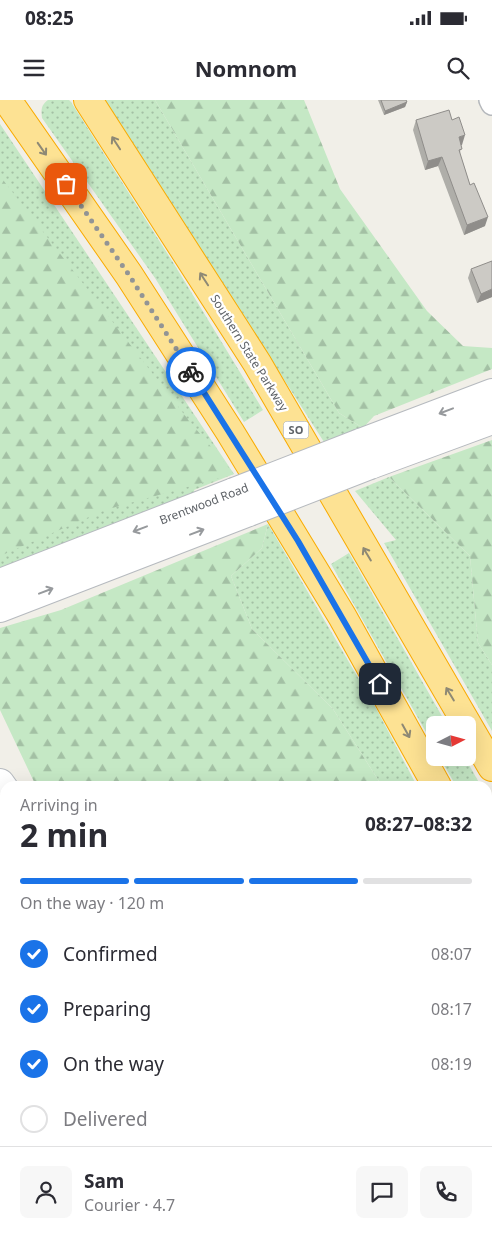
<!DOCTYPE html>
<meta charset="utf-8">
<style>
body{margin:0;font-family:"Noto Sans",sans-serif;background:#f7f7f7;color:#2b2b33;height:100vh;display:flex;flex-direction:column;font-size:19px;white-space:nowrap}
*{box-sizing:border-box;margin:0}
p{font-size:16px;color:#7c7c81}
.icon{flex:none;width:28px;height:28px;fill:none;stroke:currentColor;stroke-width:2;stroke-linecap:round;stroke-linejoin:round}
.map{position:relative;flex:1;overflow:hidden}
.side{position:absolute;left:0px;top:681px;width:492px;height:466px;display:flex;flex-direction:column;background:#fff;border-radius:15px 15px 0 0;box-shadow:0 5px 20px #0002}
.side>*{flex:none}
.needle{width:32px;rotate:84deg}
.controls{position:absolute;left:426px;top:616px;display:grid;gap:10px}
.controls a{display:grid;place-items:center;width:50px;height:50px;border-radius:8px;background:#fff;box-shadow:0 5px 20px #0002;font-size:25px}
.pin{position:absolute;display:grid;place-items:center;width:42px;height:42px;color:#fff;margin:-21px;border-radius:10px;box-shadow:0 2px 8px #0006}
.courier{position:absolute;display:grid;place-items:center;width:50px;height:50px;margin:-25px;border:4px solid #1a73e8;border-radius:50%;background:#fff;color:#222;box-shadow:0 1px 6px #0007}
.head em{font-style:normal;font-weight:700}
.head div{display:flex;flex-direction:column-reverse}
.head{display:flex;align-items:center;justify-content:space-between;height:85px;padding:0 20px}
h1{font-size:32px;font-weight:700;line-height:38px}
.bar{display:grid;grid-template-columns:repeat(4,1fr);gap:8px 5px;align-content:center;height:60px;padding:0 20px}
.bar i{height:6px;border-radius:4px;background:#e1e1e2}
.bar .selected{background:#1a73e8}
.bar p{grid-column:span 4}
.line{display:flex;align-items:center;gap:12px;padding:0 20px;border-top:1px solid #e1e1e2}
.line div{flex:1}
.round{display:grid;place-items:center;flex:none;width:52px;height:52px;border-radius:8px;background:#f7f7f7}
ol{padding:0 20px;list-style:none}
li{display:flex;align-items:center;gap:15px;height:55px}
li p{margin-inline-start:auto}
li .icon{padding:5px;border-radius:50%;background:#1a73e8;color:#fff;stroke-width:4}
li:last-child{color:#7c7c81}
li i{width:28px;height:28px;border:2px solid #e1e1e2;border-radius:50%}
.status{display:flex;justify-content:space-between;align-items:center;height:35px;padding:0 25px;background:#fff;direction:ltr}
.status svg{height:14px;fill:currentColor}
header{display:flex;justify-content:space-between;align-items:center;height:65px;padding:0 20px;background:#fff;font-size:22px;font-weight:700}
.map>svg:first-child{display:block}
.grass{fill:url(#grass-dots)}
.forest{fill:url(#forest-firs)}
.lines{fill:none;stroke-linecap:round;stroke-linejoin:round}
.street-casing{stroke:#b5b8bc;stroke-width:24}
.secondary-casing{stroke:#b6babf;stroke-width:30}
.highway-casing{stroke:#f9ab00;stroke-width:30}
.street{stroke:#fff;stroke-width:21}
.secondary{stroke:#fff;stroke-width:28}
.highway{stroke:#fde293;stroke-width:28}
.secondary-bridge-casing{stroke:#b6babf;stroke-width:30;stroke-linecap:butt}
.secondary-bridge{stroke:#fff;stroke-width:28}
.wall{fill:#afaea9}
.shaded-wall{fill:#8f8d8a}
.building{fill:#cccac5;stroke:#8f8d8a}
.oneway{stroke:#8e8975}
.oneway2{stroke:#979a9d}
.done{stroke:#929495;stroke-width:5;stroke-dasharray:0 9}
.route{stroke:#1a73e8;stroke-width:6}
.labels{text-anchor:middle;stroke-width:4.5;stroke-linejoin:round;paint-order:stroke}
.shield{fill:#fff;stroke:#8f9295;stroke-width:1}
.shield-label{font-size:11px;font-weight:bold;fill:#5f6368}
.street-label{font-size:12px;fill:#5f6368;stroke:#fff}
</style>
<div class="status"><b>08:25</b><svg viewBox="0 0 49 12"><path d="M0 12V9h3v3zM5 12V6h3v6zM10 12V3h3v9zM15 12V0h3v12zM26 1h20v11H26zM47 4h2v5h-2z"/></svg></div>
<header><svg class="icon" aria-label="menu" viewBox="0 0 24 24"><path d="M4 6h16M4 12h16M4 18h16"/></svg>Nomnom<svg class="icon" aria-label="search" viewBox="0 0 24 24"><circle cx="10" cy="10" r="6"/><path d="M15 15l6 6"/></svg></header>
<div class="map">
<svg width="492" height="1147" viewBox="0 0 492 1147">
<defs>
<pattern id="grass-dots" width="8" height="8" patternUnits="userSpaceOnUse" patternTransform="scale(1.25)"><rect width="8" height="8" fill="#c5e8c5"/><path d="M2 2h.1M6 6h.1" fill="none" stroke="#a3c0a4" stroke-width="1.8" stroke-linecap="round"/></pattern>
<pattern id="forest-firs" width="22" height="20" patternUnits="userSpaceOnUse" patternTransform="scale(1.25)"><rect width="22" height="20" fill="#c5e8c5"/><path d="M5 1l3.5 6h-7zM16 11l3.5 6h-7z" fill="#a3c0a4"/></pattern>
</defs>
<rect width="100%" height="100%" fill="#f1efe8"/>
<g class="grass">
<path d="M48,0H69L71,2L174,164L263,310L244,322L155,178L42,18C41,10 41,5 48,0Z"/>
<polygon points="105,0 155,0 339,313 363,328 324,342"/>
<polygon points="0,24 234,374 194,390 196,396 0,470"/>
<polygon points="389,377 470,456 478,543 492,565 492,631 384,443 396,440 355,391"/>
<polygon points="268,424 377,610 417,686 382,686 333,609 252,529 231,476 262,448"/>
<polygon points="349,453 447,625 435,625 435,648 331,464"/>
<polygon points="440,658 465,658 481,686 456,686"/>
<polygon points="488,697 492,705 492,753 488,745"/>
<polygon points="488,822 492,830 492,887 488,878"/>
</g>
<g class="forest">
<polygon points="155,0 304,0 340,89 427,211 463,246 492,248 492,269 374,316 363,328 339,313"/>
<polygon points="0,76 190,322 234,374 105,410 0,456"/>
<polygon points="492,340 492,565 478,543 470,456 389,377"/>
<polygon points="268,424 262,448 231,476 252,529 333,609 382,686 36,686 0,610 0,528 61,510"/>
<polygon points="488,878 492,887 492,1089 488,1080"/>
</g>
<g class="lines">
<g class="street-casing">
<g id="street">
<polyline points="490,0 492,4"/>
<polyline points="0,1132 5,1130"/>
<polyline points="40,1142 41,1147"/>
</g>
</g>
<g class="secondary-casing">
<g id="secondary">
<polyline points="360,343 492,293"/>
<polyline points="370,365 492,320"/>
<polyline points="0,483 234,392"/>
<polyline points="0,508 249,412"/>
<polyline points="0,683 5,690"/>
<polyline points="488,1131 492,1141"/>
</g>
</g>
<g class="highway-casing">
<g id="highway">
<polyline points="7,0 129,175 230,332 342,516 437,686"/>
<polyline points="88,0 257,263 492,667"/>
<polyline points="488,784 492,792"/>
</g>
</g>
<use href="#street" class="street"/>
<use href="#secondary" class="secondary"/>
<use href="#highway" class="highway"/>
<g class="secondary-bridge-casing">
<g id="secondary-bridge">
<polyline points="234,392 360,343"/>
<polyline points="249,412 370,365"/>
</g>
</g>
<use href="#secondary-bridge" class="secondary-bridge"/>
</g>
<g class="wall">
<polygon points="378,0 406,0 407,2 405,7 384,15"/>
<polygon points="416,20 452,20 462,45 461,45 460,54 470,85 485,126 464,135 438,66 425,70 413,30"/>
<polygon points="471,169 492,197 477,203 468,178"/>
<polygon points="5,894 5,950 3,951 0,944 0,896"/>
<polygon points="0,980 5,994 5,1041 0,1029"/>
<polygon points="350,1142 401,1142 403,1147 360,1147 359,1143 352,1146"/>
</g>
<g class="shaded-wall">
<polygon points="407,2 405,7 384,15 385,11"/>
<polygon points="465,35 462,45 455,47 459,37"/>
<polygon points="442,57 438,66 425,70 428,61"/>
<polygon points="488,117 485,126 464,135 467,125"/>
<polygon points="492,189 492,197 477,203 481,194"/>
<polygon points="201,1142 224,1142 213,1147 187,1147"/>
<polygon points="353,1142 359,1142 359,1143 352,1146"/>
</g>
<g class="building">
<polygon points="381,0 406,0 407,2 385,11"/>
<polygon points="449,10 452,20 459,17 465,35 459,37 462,49 459,50 470,85 474,83 488,117 467,125 442,57 428,61 416,20"/>
<polygon points="492,161 492,189 481,194 471,169"/>
<polygon points="5,894 5,939 0,927 0,896"/>
<polygon points="0,980 5,994 5,1032 0,1020"/>
<polygon points="116,1142 201,1142 187,1147 104,1147"/>
<polygon points="365,1142 401,1142 403,1147 367,1147"/>
</g>
<defs><path id="oneway-shaft" d="M-6 0H5M1.5-3L5.5 0L1.5 3" fill="none" stroke-width="1.6" stroke-linecap="round" stroke-linejoin="round" transform="scale(1.25)"/></defs>
<g class="oneway">
<use href="#oneway-shaft" transform="translate(116 43) rotate(-123)"/>
<use href="#oneway-shaft" transform="translate(42 49) rotate(55)"/>
<use href="#oneway-shaft" transform="translate(204 179) rotate(-123)"/>
<use href="#oneway-shaft" transform="translate(367 454) rotate(-121)"/>
<use href="#oneway-shaft" transform="translate(450 594) rotate(-121)"/>
<use href="#oneway-shaft" transform="translate(406 631) rotate(61)"/>
</g>
<g class="oneway2">
<use href="#oneway-shaft" transform="translate(446 311) rotate(159)"/>
<use href="#oneway-shaft" transform="translate(140 429) rotate(159)"/>
<use href="#oneway-shaft" transform="translate(197 432) rotate(-21)"/>
<use href="#oneway-shaft" transform="translate(46 491) rotate(-21)"/>
</g>
<g class="lines">
<polyline class="done" points="66,84 129,175 191,272"/>
<polyline class="route" points="191,272 298,441 380,584"/>
</g>
<g class="labels">
<rect class="shield" x="283.5" y="321.5" width="25" height="17" rx="4"/>
<g class="shield-label">
<text x="296" y="334">SO</text>
</g>
<g class="street-label">
<text transform="translate(249 253) rotate(58)" y="4">Southern State Parkway</text>
<text transform="translate(204 404) rotate(-21)" y="4">Brentwood Road</text>
</g>
</g>
</svg>
<div class="controls">
<a><svg class="needle" viewBox="-14 -14 28 28"><path d="M0-13l5 13h-10z" fill="#e53935"/><path d="M0 13l5-13h-10z" fill="#7c7c81"/></svg></a>
</div>
<div class="pin" style="left:66px;top:84px;background:#ea580c"><svg class="icon" aria-label="bag" viewBox="0 0 24 24"><path d="M5 8h14l-1 12H6zM9 8a3 3 0 0 1 6 0"/></svg></div>
<div class="pin" style="left:380px;top:584px;background:#1f2937"><svg class="icon" aria-label="home" viewBox="0 0 24 24"><path d="M3 11l9-7 9 7M6 9v11h12V9"/></svg></div>
<div class="courier" style="left:191px;top:272px"><svg class="icon" aria-label="bike" viewBox="0 0 24 24"><circle cx="6" cy="16" r="4"/><circle cx="18" cy="16" r="4"/><path d="M6 16l4-8h5l3 8M10 8l3 8H6M13 5h3"/></svg></div>
<section class="side">
<div class="head"><div><h1>2 min</h1><p>Arriving in</p></div><em>08:27–08:32</em></div>
<div class="bar"><i class="selected"></i><i class="selected"></i><i class="selected"></i><i></i><p>On the way · 120 m</p></div>
<ol>
<li><svg class="icon" aria-label="check" viewBox="0 0 24 24"><path d="M5 12l5 5 9-10"/></svg>Confirmed<p>08:07</p></li>
<li><svg class="icon" aria-label="check" viewBox="0 0 24 24"><path d="M5 12l5 5 9-10"/></svg>Preparing<p>08:17</p></li>
<li><svg class="icon" aria-label="check" viewBox="0 0 24 24"><path d="M5 12l5 5 9-10"/></svg>On the way<p>08:19</p></li>
<li><i></i>Delivered</li>
</ol>
<div class="line" style="height:90px"><a class="round"><svg class="icon" aria-label="person" viewBox="0 0 24 24"><circle cx="12" cy="8" r="4"/><path d="M4 21q1-7 8-7t8 7"/></svg></a><div><b>Sam</b><p>Courier · 4.7</p></div><a class="round"><svg class="icon" aria-label="chat" viewBox="0 0 24 24"><path d="M4 5h16v11H9l-5 4z"/></svg></a><a class="round"><svg class="icon" aria-label="phone" viewBox="0 0 24 24"><path d="M5 4h4l2 5-3 2q2 4 5 5l2-3 5 2v4C11 20 4 13 5 4z"/></svg></a></div>
</section>
</div>
